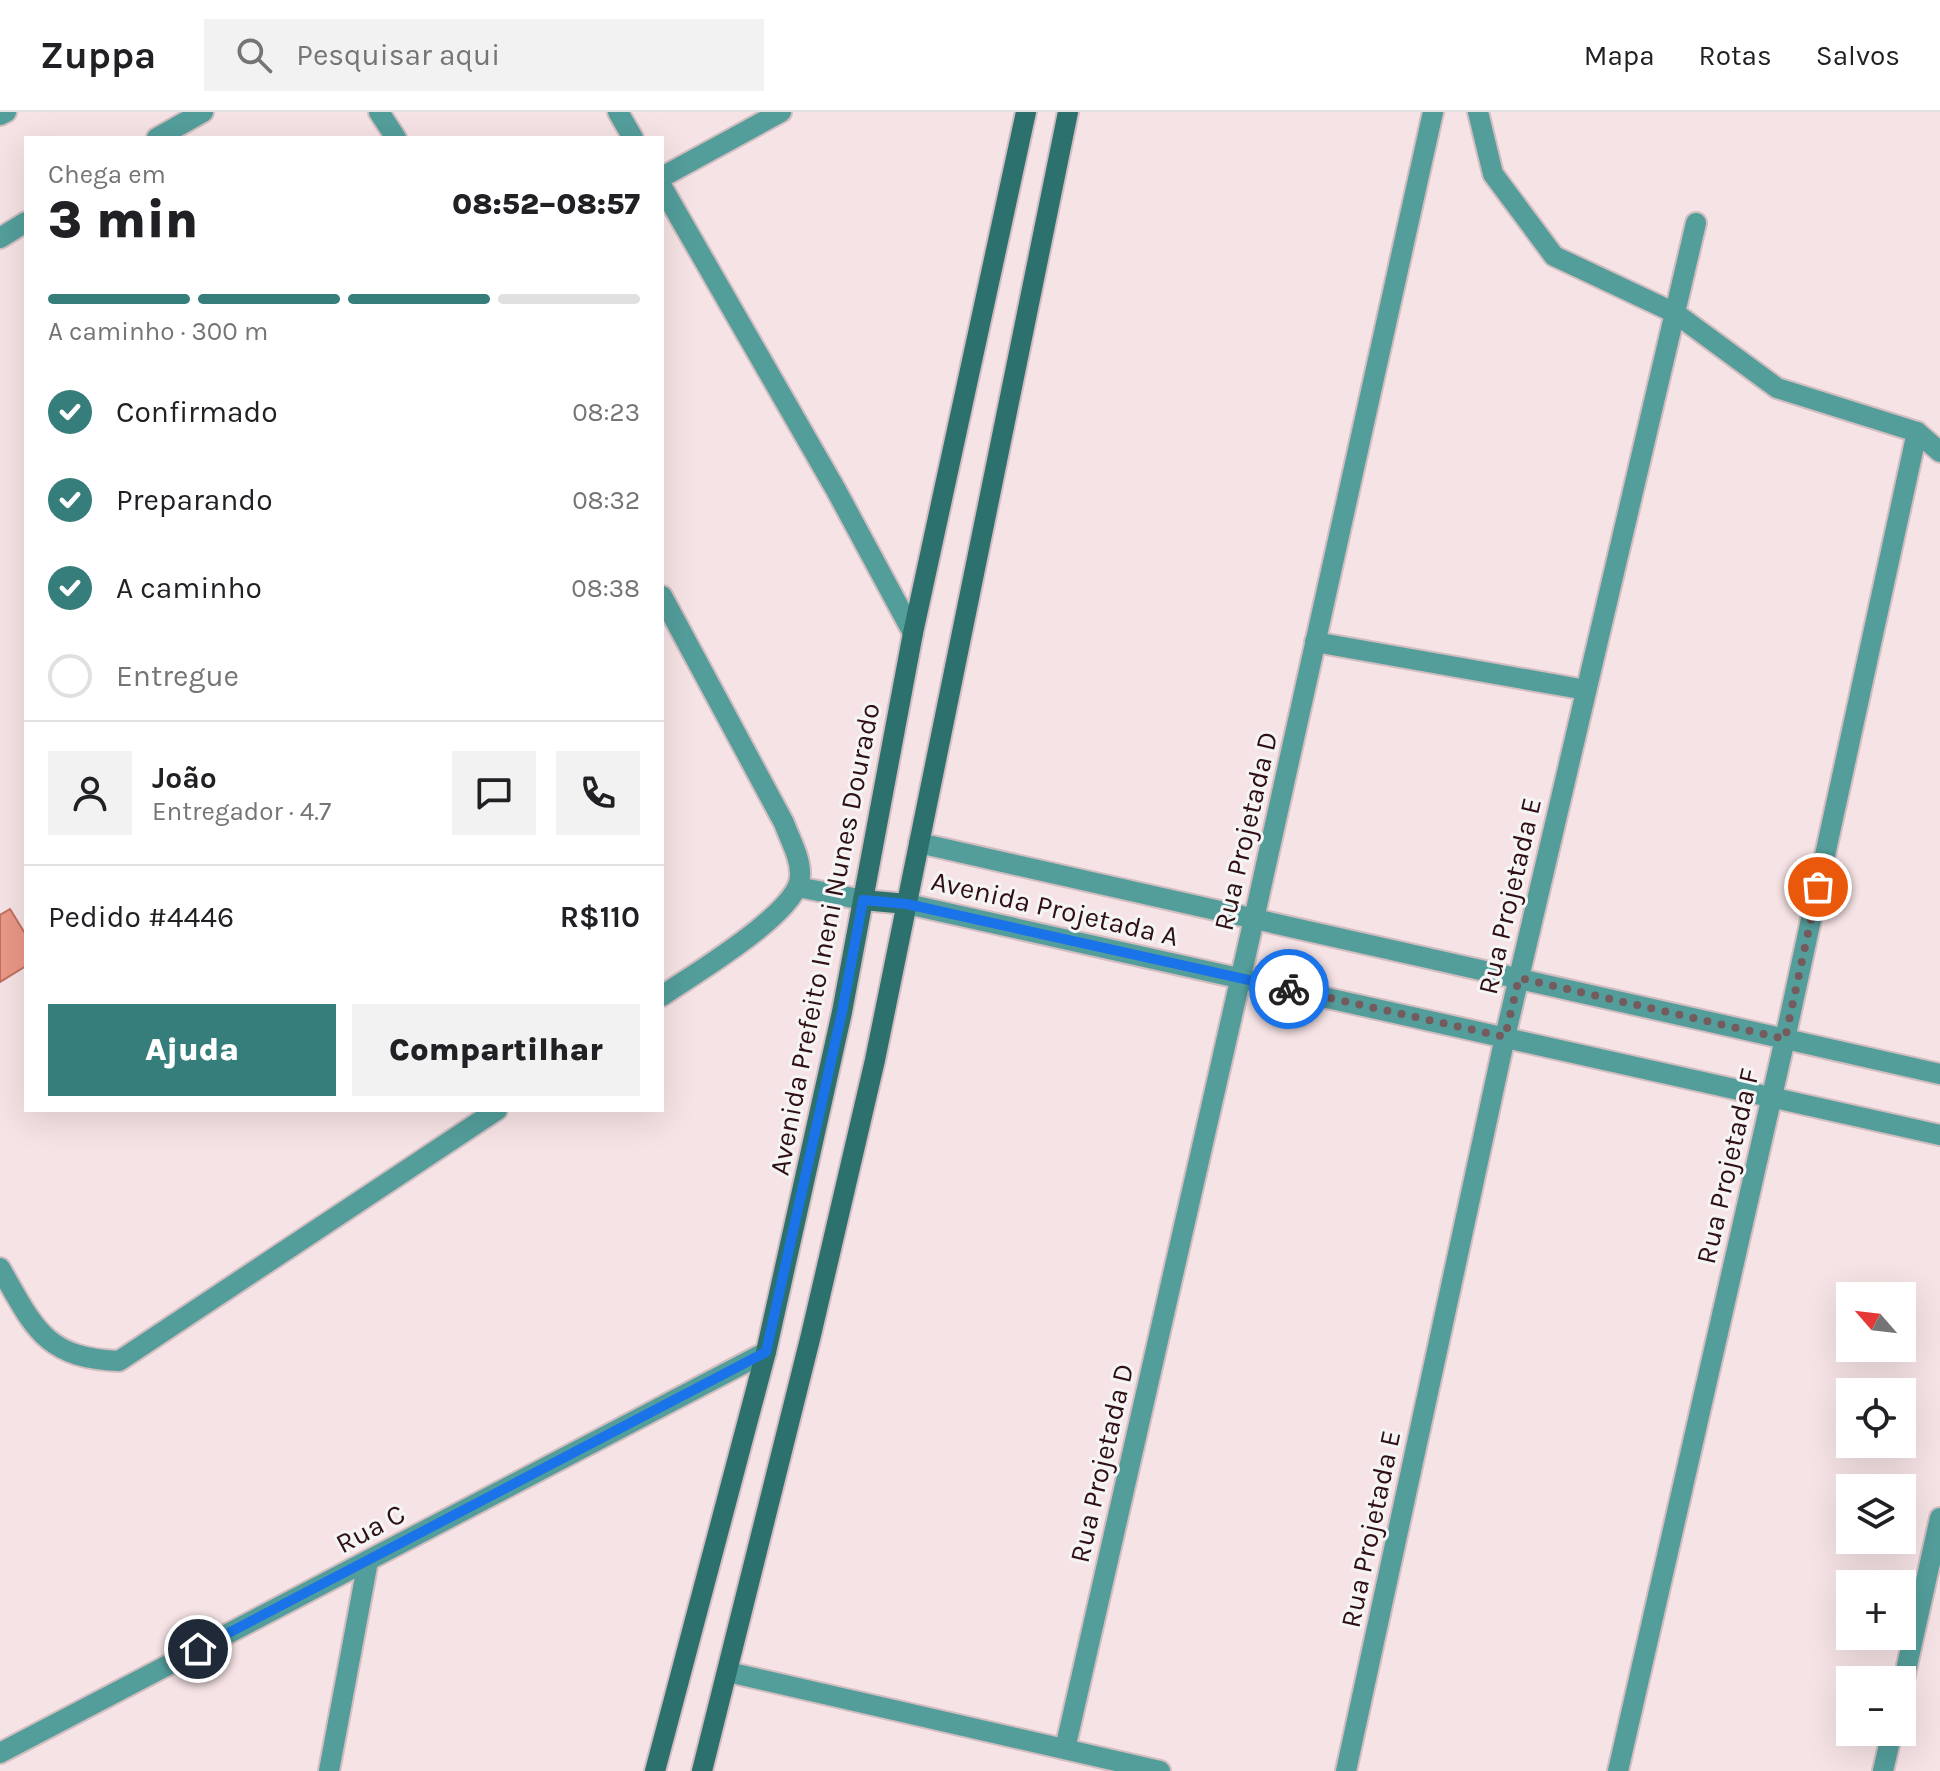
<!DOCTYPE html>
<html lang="pt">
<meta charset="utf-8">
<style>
body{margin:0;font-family:Karla,sans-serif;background:#f2f2f2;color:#202124;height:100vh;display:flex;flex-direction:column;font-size:30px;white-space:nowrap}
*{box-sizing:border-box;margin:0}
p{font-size:26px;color:#757577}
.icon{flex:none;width:44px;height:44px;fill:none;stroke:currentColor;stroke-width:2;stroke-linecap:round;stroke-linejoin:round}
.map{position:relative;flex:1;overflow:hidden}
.sheet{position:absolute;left:24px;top:24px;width:640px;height:976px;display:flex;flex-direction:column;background:#fff;border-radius:0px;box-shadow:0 8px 32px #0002}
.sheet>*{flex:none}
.needle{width:52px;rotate:298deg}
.controls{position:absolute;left:1836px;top:1170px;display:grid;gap:16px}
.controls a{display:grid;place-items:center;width:80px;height:80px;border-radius:0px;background:#fff;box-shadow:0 8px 32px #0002;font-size:40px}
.pin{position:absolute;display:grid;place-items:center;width:68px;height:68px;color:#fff;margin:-34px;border:4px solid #fff;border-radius:50%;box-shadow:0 2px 8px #0007}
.courier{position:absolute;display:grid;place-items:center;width:80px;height:80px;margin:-40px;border:6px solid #1a73e8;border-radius:50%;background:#fff;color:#222;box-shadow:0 2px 10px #0007}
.head em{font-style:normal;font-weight:800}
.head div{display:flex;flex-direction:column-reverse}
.head{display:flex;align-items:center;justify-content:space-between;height:136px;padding:0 24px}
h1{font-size:52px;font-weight:800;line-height:60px}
.bar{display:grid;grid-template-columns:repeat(4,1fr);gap:12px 8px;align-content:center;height:96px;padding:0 24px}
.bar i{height:10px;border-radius:6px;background:#e0e0e0}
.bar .active{background:#357e7b}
.bar p{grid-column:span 4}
.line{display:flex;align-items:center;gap:20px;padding:0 24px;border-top:2px solid #e0e0e0}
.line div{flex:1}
.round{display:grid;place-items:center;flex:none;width:84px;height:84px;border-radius:0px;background:#f2f2f2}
ol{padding:0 24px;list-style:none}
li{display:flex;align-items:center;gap:24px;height:88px}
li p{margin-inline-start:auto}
li .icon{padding:8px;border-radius:50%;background:#357e7b;color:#fff;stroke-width:4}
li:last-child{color:#757577}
li i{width:44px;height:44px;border:4px solid #e0e0e0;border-radius:50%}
.action{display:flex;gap:16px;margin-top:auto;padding:16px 24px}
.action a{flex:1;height:92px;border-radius:0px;background:#357e7b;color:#fff;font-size:32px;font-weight:800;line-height:92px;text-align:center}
.action a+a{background:#f2f2f2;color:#202124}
header{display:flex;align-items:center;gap:48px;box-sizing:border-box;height:112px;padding:0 40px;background:#fff;border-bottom:2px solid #e0e0e0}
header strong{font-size:38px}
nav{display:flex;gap:44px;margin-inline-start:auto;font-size:28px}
.search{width:560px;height:72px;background:#f2f2f2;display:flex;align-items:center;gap:20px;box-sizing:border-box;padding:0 28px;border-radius:0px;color:#757577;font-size:30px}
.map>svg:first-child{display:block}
.building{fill:#eb9887;stroke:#c07161;stroke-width:2}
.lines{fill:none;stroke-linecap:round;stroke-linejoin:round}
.lane-casing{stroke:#d2bdc0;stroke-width:24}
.street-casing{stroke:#d2bdc0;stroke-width:24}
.secondary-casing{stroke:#d2bdc0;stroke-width:24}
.lane{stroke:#539e9b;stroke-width:20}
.street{stroke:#539e9b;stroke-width:20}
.secondary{stroke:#2d716f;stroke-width:20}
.done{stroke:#755a5e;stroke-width:8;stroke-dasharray:0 14.4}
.route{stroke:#1a73e8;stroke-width:10}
.labels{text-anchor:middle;stroke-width:6;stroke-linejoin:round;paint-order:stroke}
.street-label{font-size:28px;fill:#301015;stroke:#f5f5f5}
</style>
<header>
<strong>Zuppa</strong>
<div class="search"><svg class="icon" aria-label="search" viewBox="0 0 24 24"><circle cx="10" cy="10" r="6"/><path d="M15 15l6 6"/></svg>Pesquisar aqui</div>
<nav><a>Mapa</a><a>Rotas</a><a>Salvos</a></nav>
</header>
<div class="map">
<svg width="1940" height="1659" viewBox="0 0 1940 1659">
<rect width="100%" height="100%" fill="#f6e3e5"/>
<polygon class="building" points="10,797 26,823 26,854 0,870 0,803"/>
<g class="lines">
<g class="lane-casing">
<g id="lane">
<polyline points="379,0 396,26"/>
<polyline points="157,26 203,0"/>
<polyline points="0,126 26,110"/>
<path d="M662,484L784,711C790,728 801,746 800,764C800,800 692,863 662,884"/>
<polyline points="798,775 863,788"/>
<path d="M0,1156C34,1215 44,1246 119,1249L497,998"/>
</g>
</g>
<g class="street-casing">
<g id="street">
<polyline points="618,0 633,26"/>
<polyline points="1478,0 1493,62 1554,144 1675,201 1777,276 1917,320 1940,340"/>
<polyline points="0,3 6,0"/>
<polyline points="662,65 781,0"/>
<polyline points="662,75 836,378 913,521"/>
<polyline points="1315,530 1586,578"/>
<polyline points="919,731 1940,962"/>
<polyline points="907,792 1940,1023"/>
<polyline points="728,1560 1160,1659"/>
<polyline points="1902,1576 1940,1406"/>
<polyline points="1065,1637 1254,807 1433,0"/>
<polyline points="0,1641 766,1240"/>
<polyline points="329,1659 368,1449"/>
<polyline points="1346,1659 1505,925 1696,111"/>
<polyline points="1618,1659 1785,927 1917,320"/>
<polyline points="1883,1659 1892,1620"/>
</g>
</g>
<g class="secondary-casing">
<g id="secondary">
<polyline points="863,788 907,792"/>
<polyline points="655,1659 766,1240 842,900 913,521 1026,0"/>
<polyline points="702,1659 811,1223 875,948 1068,0"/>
</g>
</g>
<use href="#lane" class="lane"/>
<use href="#street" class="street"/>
<use href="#secondary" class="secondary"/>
</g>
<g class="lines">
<polyline class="done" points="1289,877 1505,925 1519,866 1785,927 1818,775"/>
<polyline class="route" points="198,1537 766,1240 842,900 863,788 907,792 1289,877"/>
</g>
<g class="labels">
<g class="street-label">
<text transform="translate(1245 719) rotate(-77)" y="10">Rua Projetada D</text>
<text transform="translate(1509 784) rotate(-77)" y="10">Rua Projetada E</text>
<text transform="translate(1055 796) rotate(13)" y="10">Avenida Projetada A</text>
<text transform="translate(824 827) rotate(-79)" y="10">Avenida Prefeito Ineni Nunes Dourado</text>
<text transform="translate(1727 1054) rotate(-77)" y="10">Rua Projetada F</text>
<text transform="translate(1101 1351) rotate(-77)" y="10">Rua Projetada D</text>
<text transform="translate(370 1416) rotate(-28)" y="10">Rua C</text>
<text transform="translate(1370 1417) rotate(-78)" y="10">Rua Projetada E</text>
</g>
</g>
</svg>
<div class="controls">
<a><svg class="needle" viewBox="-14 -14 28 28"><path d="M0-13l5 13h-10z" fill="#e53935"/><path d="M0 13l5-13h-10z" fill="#757577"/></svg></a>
<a><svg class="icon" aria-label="locate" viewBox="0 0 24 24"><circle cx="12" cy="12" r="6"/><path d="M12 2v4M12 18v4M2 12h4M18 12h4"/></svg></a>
<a><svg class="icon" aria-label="layers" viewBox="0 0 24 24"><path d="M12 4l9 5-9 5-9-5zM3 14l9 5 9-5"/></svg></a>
<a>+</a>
<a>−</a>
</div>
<div class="pin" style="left:1818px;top:775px;background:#ea580c"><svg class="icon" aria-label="bag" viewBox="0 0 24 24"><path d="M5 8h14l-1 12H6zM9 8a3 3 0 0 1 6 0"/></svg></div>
<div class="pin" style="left:198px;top:1537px;background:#1f2937"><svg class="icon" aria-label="home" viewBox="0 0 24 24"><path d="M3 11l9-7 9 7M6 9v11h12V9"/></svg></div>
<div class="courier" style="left:1289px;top:877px"><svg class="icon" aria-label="bike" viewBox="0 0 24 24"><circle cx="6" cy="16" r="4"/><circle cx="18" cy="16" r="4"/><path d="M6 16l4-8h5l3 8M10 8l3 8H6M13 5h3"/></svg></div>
<section class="sheet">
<div class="head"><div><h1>3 min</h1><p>Chega em</p></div><em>08:52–08:57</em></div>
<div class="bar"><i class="active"></i><i class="active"></i><i class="active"></i><i></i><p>A caminho · 300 m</p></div>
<ol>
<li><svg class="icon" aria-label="check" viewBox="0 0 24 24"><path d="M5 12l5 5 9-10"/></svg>Confirmado<p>08:23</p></li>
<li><svg class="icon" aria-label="check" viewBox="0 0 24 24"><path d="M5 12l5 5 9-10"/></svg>Preparando<p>08:32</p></li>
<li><svg class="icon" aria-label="check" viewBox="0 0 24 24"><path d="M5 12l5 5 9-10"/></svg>A caminho<p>08:38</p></li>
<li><i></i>Entregue</li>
</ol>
<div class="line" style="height:144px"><a class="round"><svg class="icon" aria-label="person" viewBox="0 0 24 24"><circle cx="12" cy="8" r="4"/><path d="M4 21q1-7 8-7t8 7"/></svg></a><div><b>João</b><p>Entregador · 4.7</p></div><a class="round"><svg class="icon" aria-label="chat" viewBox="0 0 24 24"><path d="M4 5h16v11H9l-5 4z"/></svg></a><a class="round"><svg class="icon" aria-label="phone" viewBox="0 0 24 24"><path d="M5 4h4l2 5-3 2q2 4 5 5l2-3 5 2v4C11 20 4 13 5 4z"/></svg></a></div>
<div class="line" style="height:104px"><div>Pedido #4446</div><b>R$110</b></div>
<div class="action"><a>Ajuda</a><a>Compartilhar</a></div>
</section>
</div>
